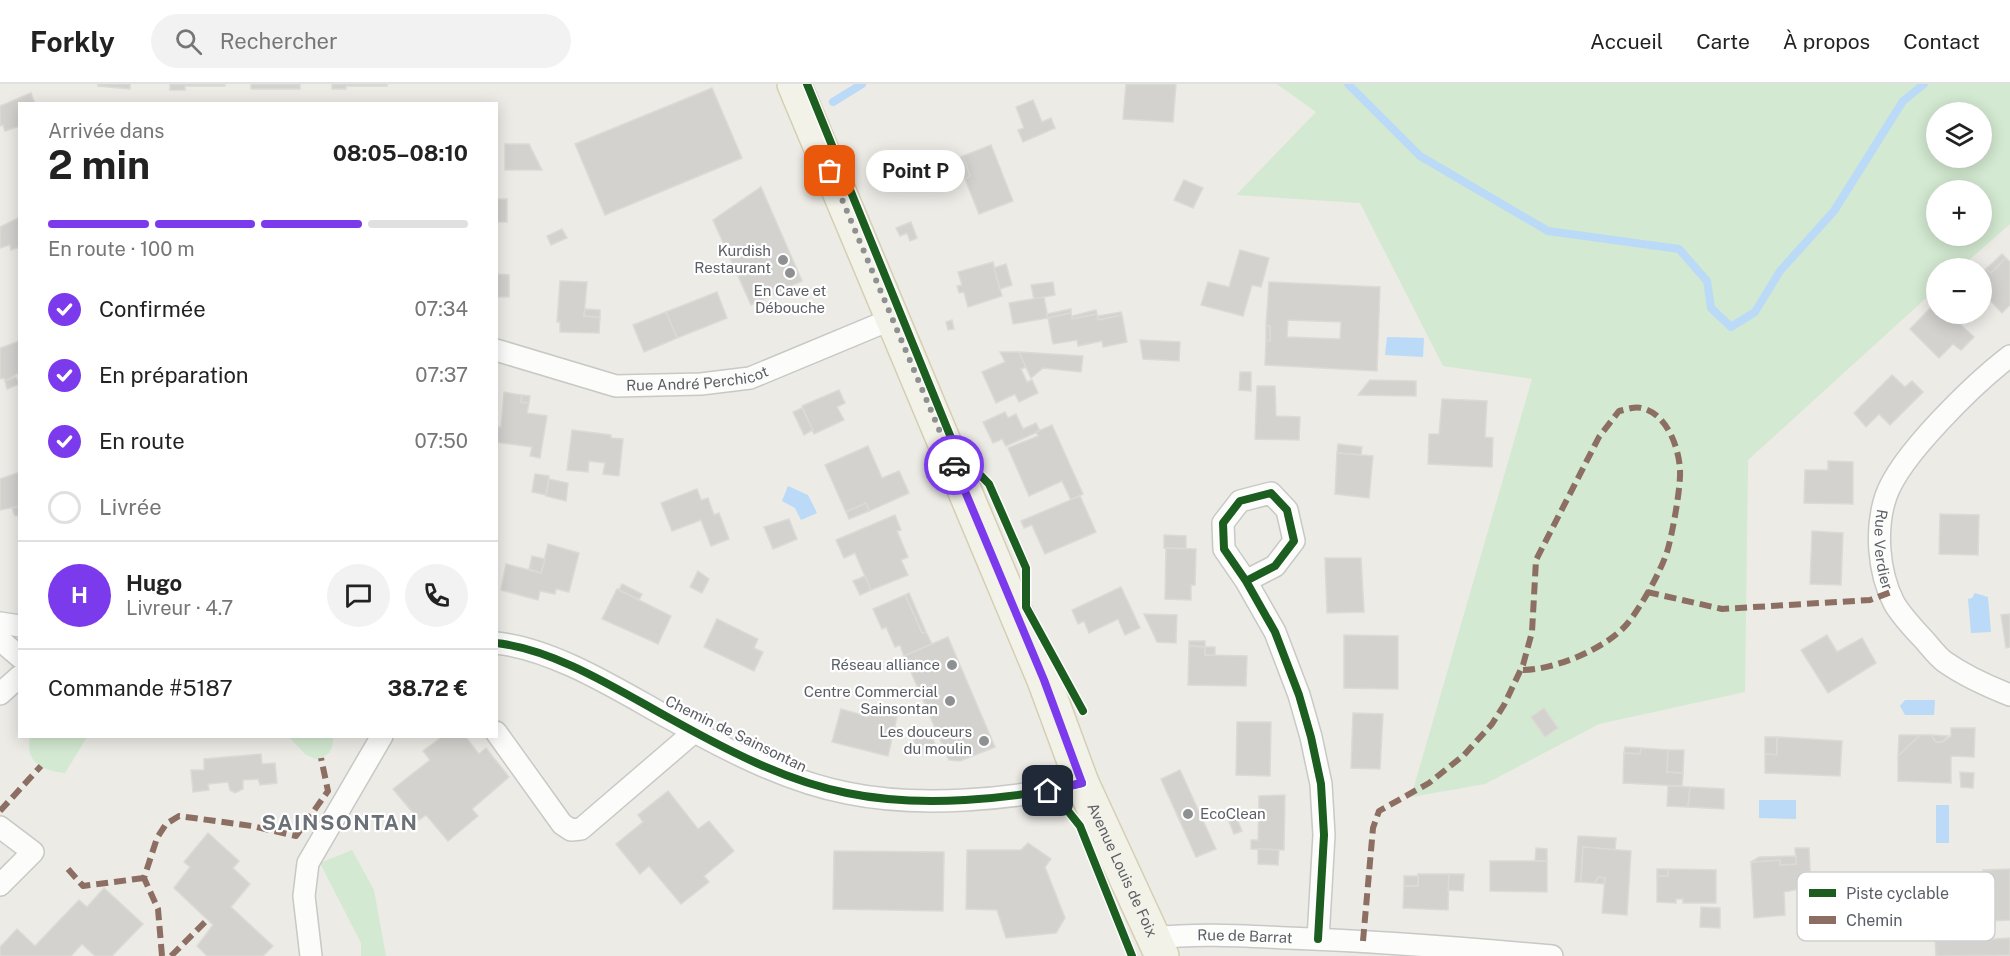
<!DOCTYPE html>
<html lang="fr">
<meta charset="utf-8">
<style>
body{margin:0;font-family:"Public Sans",sans-serif;background:#f2f2f2;color:#222;height:100vh;display:flex;flex-direction:column;font-size:22px;white-space:nowrap}
*{box-sizing:border-box;margin:0}
p{font-size:20px;color:#767676}
.icon{flex:none;width:33px;height:33px;fill:none;stroke:currentColor;stroke-width:2;stroke-linecap:round;stroke-linejoin:round}
.map{position:relative;flex:1;overflow:hidden}
.sheet{position:absolute;left:18px;top:18px;width:480px;height:636px;display:flex;flex-direction:column;background:#fff;border-radius:0px;box-shadow:0 3px 15px #0003}
.sheet>*{flex:none}
.buttons{position:absolute;left:1926px;top:18px;display:grid;gap:12px}
.buttons a{display:grid;place-items:center;width:66px;height:66px;border-radius:50%;background:#fff;box-shadow:0 3px 15px #0003;font-size:30px}
.pin{position:absolute;display:grid;place-items:center;width:51px;height:51px;color:#fff;margin:-26px;border-radius:12px;box-shadow:0 3px 9px #0006}
.courier{position:absolute;display:grid;place-items:center;width:60px;height:60px;margin:-30px;border:4px solid #7c3aed;border-radius:50%;background:#fff;color:#222;box-shadow:0 2px 8px #0007}
.bubble{position:absolute;height:42px;border-radius:21px;background:#fff;box-shadow:0 3px 15px #0003;font-size:20px;font-weight:700;line-height:42px;text-align:center}
.head em{font-style:normal;font-weight:700}
.head div{display:flex;flex-direction:column-reverse}
.head{display:flex;align-items:center;justify-content:space-between;height:102px;padding:0 30px}
h1{font-size:39px;font-weight:700;line-height:45px}
.bar{display:grid;grid-template-columns:repeat(4,1fr);gap:9px 6px;align-content:center;height:72px;padding:0 30px}
.bar i{height:8px;border-radius:4px;background:#e0e0e0}
.bar .active{background:#7c3aed}
.bar p{grid-column:span 4}
.line{display:flex;align-items:center;gap:15px;padding:0 30px;border-top:2px solid #e0e0e0}
.line div{flex:1}
.round{display:grid;place-items:center;flex:none;width:63px;height:63px;border-radius:32px;background:#f2f2f2}
ol{padding:0 30px;list-style:none}
li{display:flex;align-items:center;gap:18px;height:66px}
li p{margin-inline-start:auto}
li .icon{padding:6px;border-radius:50%;background:#7c3aed;color:#fff;stroke-width:4}
li:last-child{color:#767676}
li i{width:33px;height:33px;border:3px solid #e0e0e0;border-radius:50%}
header{display:flex;align-items:center;gap:36px;box-sizing:border-box;height:84px;padding:0 30px;background:#fff;border-bottom:2px solid #e0e0e0}
header strong{font-size:28px}
nav{display:flex;gap:33px;margin-inline-start:auto;font-size:21px}
.search{width:420px;height:54px;background:#f2f2f2;display:flex;align-items:center;gap:15px;box-sizing:border-box;padding:0 21px;border-radius:33px;color:#767676;font-size:22px}
.map>svg:first-child{display:block}
.green{fill:#d3e9d1;fill-rule:evenodd}
.water{fill:#badaf8}
.lines{fill:none;stroke-linecap:round;stroke-linejoin:round}
.stream{stroke:#badaf8;stroke-width:8}
.building{fill:#d3d2cf;stroke:#dcdad5;stroke-width:1.5;fill-rule:evenodd}
.minor-casing{stroke:#c8c8c7;stroke-width:24}
.primary-casing{stroke:#d6ceb2;stroke-width:36}
.minor{stroke:#fcfcfb;stroke-width:21}
.primary{stroke:#f3f2e8;stroke-width:33}
.quiet{stroke:#8d6e63;stroke-width:6;stroke-dasharray:12 6;stroke-linecap:butt}
.cycleway-casing{stroke:#fff;stroke-width:11}
.cycleway{stroke:#1b5e20;stroke-width:8}
.done{stroke:#8e9092;stroke-width:6;stroke-dasharray:0 10.8}
.route{stroke:#7c3aed;stroke-width:8}
.poi-dot{fill:#8e9092;stroke:#fff;stroke-width:2}
.labels{text-anchor:middle;stroke-width:4.5;stroke-linejoin:round;paint-order:stroke}
.poi-label{font-size:15px;fill:#5b5f65;stroke:#fff;text-anchor:end}
.street-label{font-size:15px;fill:#5b5f65;stroke:#fff}
.district-label{font-size:21px;font-weight:bold;letter-spacing:1.5px;fill:#6c7177;stroke:#fff}
.key{fill:#fff;stroke:#cecfd1;stroke-width:1.5}
.key-label{font-size:16px;fill:#5b5f65}
</style>
<header>
<strong>Forkly</strong>
<div class="search"><svg class="icon" aria-label="search" viewBox="0 0 24 24"><circle cx="10" cy="10" r="6"/><path d="M15 15l6 6"/></svg>Rechercher</div>
<nav><a>Accueil</a><a>Carte</a><a>À propos</a><a>Contact</a></nav>
</header>
<div class="map">
<svg width="2010" height="872" viewBox="0 0 2010 872">
<rect width="100%" height="100%" fill="#ecebe6"/>
<g class="green">
<path d="M1277,0H2010V140L1960,184H1936V205L1748,376L1745,608L1599,640L1485,700L1411,713L1532,295L1443,282L1360,119L1236,111L1316,28ZM1936,28H1982V74H1936ZM1936,106H1982V152H1936Z"/>
<path d="M30,653V652L87,653L65,689C42,687 25,678 30,653Z"/>
<path d="M289,653H333C333,667 329,672 315,675L305,670Z"/>
<polygon points="352,766 374,806 386,872 361,872 361,859 320,779"/>
</g>
<g class="water">
<polygon points="1387,253 1424,254 1423,273 1385,271"/>
<polygon points="788,402 808,411 817,429 801,436 795,424 782,417"/>
<polygon points="1975,509 1988,513 1991,548 1971,549 1968,515 1972,514"/>
<polygon points="1905,616 1935,616 1934,631 1905,631 1900,622"/>
<polygon points="1759,716 1796,716 1796,735 1759,734"/>
<rect x="1936" y="721" width="13" height="38"/>
</g>
<g class="lines">
<g class="stream">
<polyline points="1348,0 1420,72 1548,147 1679,165 1707,197 1711,224 1731,243 1755,228 1780,187 1834,127 1903,17 1924,0"/>
<polyline points="833,18 862,0"/>
</g>
</g>
<g class="building">
<polygon points="98,0 130,0 130,5 98,2"/>
<polygon points="170,0 225,0 225,2 185,2 185,6 170,6"/>
<rect x="251" y="0" width="49" height="5"/>
<polygon points="332,0 387,0 387,2 346,2 346,5 332,5"/>
<polygon points="1126,0 1176,0 1173,38 1123,35"/>
<polygon points="712,4 742,74 605,131 575,60"/>
<polygon points="31,9 35,20 20,20 20,42 5,47 3,41 0,42 0,22"/>
<polygon points="1033,16 1042,38 1051,34 1055,44 1023,58 1018,46 1024,44 1016,23"/>
<polygon points="505,60 529,60 542,86 505,86"/>
<polygon points="991,61 1013,117 979,130 965,95 970,92 963,72"/>
<polygon points="963,72 970,92 965,95 957,75"/>
<polygon points="1184,96 1203,104 1193,124 1174,116"/>
<polygon points="761,103 802,197 751,221 713,136"/>
<rect x="496" y="115" width="11" height="23"/>
<polygon points="20,133 20,163 11,166 10,161 0,164 0,143"/>
<polygon points="911,138 917,154 910,157 907,149 900,152 896,144"/>
<polygon points="562,145 567,154 551,161 547,152"/>
<polygon points="1240,166 1269,174 1261,203 1252,201 1243,232 1201,221 1208,198 1229,203"/>
<polygon points="2002,170 2006,174 1991,189 1986,185"/>
<polygon points="2006,174 2010,178 2010,221 2002,229 1982,208 1982,190 1986,185 1991,189"/>
<polygon points="993,178 1002,212 968,223 964,208 959,209 957,202 962,201 958,188"/>
<polygon points="1006,180 1012,201 1000,205 994,184"/>
<polygon points="496,190 509,191 509,213 496,213"/>
<polygon points="560,197 587,198 584,232 600,233 599,249 560,248 560,238 557,238"/>
<polygon points="1053,198 1055,211 1034,215 1031,201"/>
<path d="M1269,198L1380,203L1377,287L1265,281L1266,256L1270,257V242H1266ZM1288,236L1341,238L1340,255L1287,253Z"/>
<polygon points="717,208 727,234 677,254 666,228"/>
<polygon points="1044,213 1048,234 1013,240 1009,219"/>
<polygon points="1936,218 1936,230 1949,230 1974,253 1961,266 1953,260 1939,274 1910,245"/>
<polygon points="585,225 600,226 600,233 584,232"/>
<polygon points="1071,225 1071,229 1048,234 1047,230"/>
<polygon points="1096,226 1097,230 1072,235 1072,232"/>
<polygon points="666,228 677,254 644,268 633,241"/>
<polygon points="1121,228 1122,231 1098,236 1097,232"/>
<polygon points="1071,229 1072,235 1097,230 1098,236 1122,231 1127,258 1103,263 1102,257 1078,262 1077,256 1053,260 1048,234"/>
<polygon points="952,236 954,245 948,246 946,238"/>
<polygon points="1266,242 1270,242 1270,257 1266,256"/>
<polygon points="1140,256 1180,258 1179,277 1143,275"/>
<polygon points="20,257 20,288 5,297 4,294 0,295 0,264"/>
<polygon points="1000,268 1019,268 1026,283 1021,285 1027,298 1032,296 1038,309 1019,318 1015,310 996,319 982,288 1005,278"/>
<polygon points="1019,268 1083,272 1081,288 1043,284 1031,294"/>
<polygon points="1240,288 1251,288 1251,307 1239,306"/>
<polygon points="1892,291 1905,303 1912,297 1923,308 1890,341 1879,330 1866,343 1854,329"/>
<polygon points="16,293 19,300 7,305 5,297"/>
<polygon points="1370,296 1416,297 1416,312 1358,311"/>
<polygon points="1257,302 1275,302 1276,332 1300,333 1299,356 1255,355"/>
<polygon points="839,306 845,319 837,323 844,336 814,350 802,322"/>
<polygon points="504,308 522,311 521,318 529,319 527,329 547,332 540,374 530,372 532,363 496,358 498,343 501,343"/>
<polygon points="522,311 530,312 529,319 521,318"/>
<polygon points="1442,315 1487,317 1485,353 1493,354 1492,383 1428,380 1429,350 1439,350"/>
<polygon points="802,324 813,346 804,351 793,328"/>
<polygon points="1005,328 1008,334 1016,330 1023,345 1036,339 1040,347 1006,362 1002,355 993,359 983,338"/>
<polygon points="1052,341 1083,410 1071,416 1062,397 1029,412 1008,364 1038,352 1036,348"/>
<polygon points="572,346 611,351 611,354 623,355 619,392 603,390 605,379 589,377 588,388 567,386"/>
<polygon points="1338,360 1362,363 1361,371 1337,369"/>
<polygon points="868,362 882,394 899,387 909,409 869,427 866,419 846,428 825,381"/>
<polygon points="1337,369 1373,372 1369,414 1335,410"/>
<polygon points="1828,377 1853,378 1853,420 1804,419 1805,386 1828,386"/>
<polygon points="20,388 20,422 0,426 0,395"/>
<polygon points="535,390 549,392 546,411 532,408"/>
<polygon points="549,395 568,399 566,417 546,412"/>
<polygon points="697,405 701,416 708,414 714,431 719,429 729,455 711,462 701,436 672,447 661,419"/>
<polygon points="1080,412 1096,448 1045,470 1032,441 1024,444 1021,437"/>
<polygon points="866,419 869,427 849,435 846,428"/>
<polygon points="20,422 20,431 15,432 12,424"/>
<polygon points="1940,430 1979,431 1978,471 1939,470"/>
<polygon points="895,431 901,446 897,447 908,473 901,476 908,491 871,506 855,469 844,474 836,456"/>
<polygon points="789,435 797,455 773,465 764,443"/>
<polygon points="1812,447 1843,449 1841,501 1810,500"/>
<polygon points="1164,451 1186,452 1186,465 1164,464"/>
<polygon points="548,460 579,469 569,508 556,505 555,510 540,507 538,516 501,506 506,480 541,489"/>
<polygon points="1166,464 1196,465 1195,501 1191,501 1191,516 1165,515"/>
<polygon points="532,472 545,475 541,489 529,485"/>
<polygon points="1325,474 1361,474 1364,528 1327,529"/>
<polygon points="698,487 709,495 702,509 690,503"/>
<polygon points="865,492 871,506 860,511 853,497"/>
<polygon points="622,500 642,510 639,516 619,506"/>
<polygon points="1121,503 1140,544 1125,551 1118,535 1089,549 1084,537 1078,540 1072,526"/>
<polygon points="617,505 671,532 658,560 602,535"/>
<polygon points="909,509 926,548 922,549 905,511"/>
<polygon points="905,511 922,549 926,548 932,560 904,572 900,561 895,563 886,543 882,545 873,525"/>
<polygon points="1144,530 1177,531 1176,559 1157,558"/>
<polygon points="2010,530 2010,563 2006,564 2001,531"/>
<polygon points="717,535 758,555 754,564 763,568 754,587 704,563"/>
<polygon points="1344,551 1398,552 1398,605 1344,604"/>
<polygon points="1827,551 1837,568 1862,554 1876,579 1828,609 1801,566"/>
<polygon points="948,553 995,663 960,677 949,676 904,572"/>
<polygon points="1189,557 1205,557 1205,563 1189,562"/>
<polygon points="1189,562 1205,563 1205,571 1247,572 1246,602 1188,601"/>
<rect x="1205" y="563" width="10" height="8"/>
<polygon points="1544,624 1558,644 1545,653 1531,633"/>
<polygon points="841,625 869,633 870,626 897,633 888,672 832,658"/>
<polygon points="1353,629 1383,630 1380,685 1351,684"/>
<polygon points="1237,638 1271,638 1270,692 1236,691"/>
<polygon points="927,643 937,664 920,671 911,650"/>
<polygon points="1951,644 1975,644 1974,673 1951,672 1951,699 1898,697 1898,672 1920,651 1931,651 1936,658 1942,658 1951,652"/>
<polygon points="1899,651 1920,651 1898,672"/>
<polygon points="1931,651 1948,652 1942,658 1936,658"/>
<polygon points="443,652 465,652 479,670 486,664 509,693 472,725 478,732 448,757 426,731 419,736 393,705 430,676 423,667"/>
<polygon points="1765,653 1777,653 1777,671 1765,670"/>
<polygon points="1777,653 1842,657 1840,692 1765,689 1765,670 1777,671"/>
<polygon points="1625,663 1641,664 1640,670 1624,669"/>
<polygon points="1641,664 1668,666 1667,688 1683,689 1682,702 1623,699 1624,669 1640,670"/>
<polygon points="1668,666 1684,666 1683,689 1667,688"/>
<polygon points="261,670 262,680 275,679 277,699 260,701 258,695 243,696 243,705 235,709 230,706 228,698 208,700 209,706 193,708 191,686 204,686 204,675"/>
<polygon points="1180,686 1216,765 1196,773 1161,695"/>
<polygon points="1960,688 1974,689 1973,704 1961,703"/>
<polygon points="1668,702 1690,703 1688,723 1667,722"/>
<polygon points="1690,703 1724,705 1724,725 1688,723"/>
<polygon points="668,707 698,745 709,737 734,767 704,792 709,798 681,820 649,782 640,790 616,760 643,738 638,731"/>
<polygon points="1285,711 1284,766 1251,765 1251,756 1258,756 1259,712"/>
<polygon points="1236,732 1242,747 1234,750 1228,735"/>
<polygon points="208,749 239,777 233,784 250,800 231,823 273,862 263,872 207,872 197,862 213,841 174,804 190,783 184,778"/>
<polygon points="1578,752 1616,754 1615,766 1583,763 1581,798 1575,798"/>
<polygon points="1028,759 1051,775 1045,783 1065,834 1056,849 1006,854 997,826 966,825 967,766 1021,766"/>
<polygon points="1583,763 1631,767 1627,831 1602,829 1605,794 1599,793 1594,799 1581,798"/>
<polygon points="1536,764 1547,765 1547,777 1535,777"/>
<polygon points="1795,764 1809,764 1811,803 1784,808 1785,831 1754,834 1751,778 1780,776 1780,781 1796,780"/>
<polygon points="1258,765 1279,766 1278,781 1258,780"/>
<polygon points="834,767 944,768 943,827 833,825"/>
<polygon points="1796,772 1796,780 1780,781 1780,776 1751,778 1759,773"/>
<polygon points="1490,777 1547,777 1547,808 1490,807"/>
<rect x="1657" y="785" width="11" height="7"/>
<polygon points="1668,785 1716,786 1716,819 1683,819 1683,815 1676,815 1676,819 1657,818 1657,792 1668,792"/>
<polygon points="2010,785 2010,836 1988,837 1988,846 1977,846 1978,856 2010,854 2010,871 1936,872 1935,857 1961,856 1959,815 1984,814 1983,786"/>
<polygon points="1418,790 1449,790 1448,826 1403,824 1404,802 1418,802"/>
<polygon points="1449,790 1464,790 1463,807 1448,806"/>
<rect x="1404" y="792" width="14" height="10"/>
<polygon points="1599,793 1605,794 1604,800 1594,799"/>
<polygon points="104,804 143,840 112,872 95,872 82,860 71,872 0,872 0,863 17,845 35,862 79,816 87,823"/>
<polygon points="1701,823 1720,824 1720,844 1700,843"/>
</g>
<g class="lines">
<g class="minor-casing">
<g id="minor">
<path id="s1" d="M496,266L616,302L701,300L750,294L892,235"/>
<path id="s2" d="M2010,272C1975,299 1900,371 1886,412C1875,444 1878,488 1894,519C1902,533 1915,546 1926,558C1932,565 1938,573 1945,578C1965,592 1987,602 2010,611"/>
<polyline points="1246,497 1275,482 1294,457 1287,426 1271,409 1240,417 1223,439 1224,465 1246,497 1275,548 1299,611 1311,653 1321,700 1324,751 1318,855"/>
<polyline points="0,539 20,542"/>
<polyline points="0,556 20,573"/>
<path d="M496,559C555,565 620,607 671,635C725,665 785,697 847,709C919,724 1012,716 1082,699"/>
<polyline points="0,610 20,592"/>
<polyline points="496,648 562,740 571,746 581,745 694,648"/>
<polyline points="0,743 33,768 0,801"/>
<path id="s3" d="M1155,854C1199,849 1243,852 1287,854C1376,857 1463,864 1552,872"/>
<polyline points="311,872 304,812 308,779 382,652"/>
</g>
</g>
<g class="primary-casing">
<g id="primary">
<path id="s4" d="M794,0L1044,596L1082,699L1162,872"/>
</g>
</g>
<use href="#minor" class="minor"/>
<use href="#primary" class="primary"/>
<g class="quiet">
<polyline points="1647,508 1722,525 1870,516 1891,508"/>
<polyline points="0,727 41,682"/>
<polyline points="68,785 83,802 144,794"/>
<path d="M1363,857L1373,744L1379,727L1429,699L1464,671L1492,640L1504,621L1523,581L1532,548L1536,476L1599,353L1619,327C1625,326 1635,322 1641,324C1667,329 1679,364 1680,386C1681,403 1672,452 1667,468C1660,489 1641,523 1627,540C1606,565 1552,587 1520,586"/>
<polyline points="162,872 158,825 144,794 157,754 166,740 179,732 252,742 296,752 328,707 321,674"/>
<polyline points="171,872 207,836"/>
</g>
<g class="cycleway-casing">
<g id="cycleway">
<polyline points="807,0 956,366 989,400 1026,484 1026,523 1083,627"/>
<polyline points="1246,497 1275,482 1294,457 1287,426 1271,409 1240,417 1223,439 1224,465 1246,497 1275,548 1299,611 1311,653 1321,700 1324,751 1318,855"/>
<path d="M496,559C555,565 620,607 671,635C725,665 785,697 847,709C919,724 1012,716 1082,699"/>
<polyline points="1054,726 1068,727 1080,742 1132,872"/>
</g>
</g>
<use href="#cycleway" class="cycleway"/>
</g>
<g class="lines">
<polyline class="done" points="830,87 954,381"/>
<polyline class="route" points="954,381 1044,596 1082,699 1048,707"/>
</g>
<g class="poi-dot">
<circle cx="783" cy="176" r="6"/>
<circle cx="790" cy="189" r="6"/>
<circle cx="952" cy="581" r="6"/>
<circle cx="950" cy="617" r="6"/>
<circle cx="984" cy="657" r="6"/>
<circle cx="1188" cy="730" r="6"/>
</g>
<g class="labels">
<g class="poi-label">
<text x="771" y="172">Kurdish<tspan x="771" dy="17">Restaurant</tspan></text>
<text x="790" y="212" text-anchor="middle">En Cave et<tspan x="790" dy="17">Débouche</tspan></text>
<text x="940" y="586">Réseau alliance</text>
<text x="938" y="613">Centre Commercial<tspan x="938" dy="17">Sainsontan</tspan></text>
<text x="972" y="653">Les douceurs<tspan x="972" dy="17">du moulin</tspan></text>
<text x="1200" y="735" text-anchor="start">EcoClean</text>
</g>
<g class="street-label">
<text dy="5" stroke="none"><textPath href="#s1" startOffset="207">Rue André Perchicot</textPath></text>
<text dy="5" stroke="none"><textPath href="#s2" startOffset="243">Rue Verdier</textPath></text>
<text transform="translate(736 650) rotate(26)" y="5">Chemin de Sainsontan</text>
<text dy="5" stroke="none"><textPath href="#s4" startOffset="852">Avenue Louis de Foix</textPath></text>
<text dy="5" stroke="none"><textPath href="#s3" startOffset="90">Rue de Barrat</textPath></text>
</g>
<g class="district-label">
<text x="340" y="746">SAINSONTAN</text>
</g>
</g>
<rect x="1797" y="788" width="198" height="69" rx="9" class="key"/>
<rect x="1809" y="805" width="27" height="8" fill="#1b5e20"/>
<rect x="1809" y="832" width="27" height="8" fill="#8d6e63"/>
<g class="key-label">
<text x="1846" y="815">Piste cyclable</text>
<text x="1846" y="842">Chemin</text>
</g>
</svg>
<div class="buttons">
<a><svg class="icon" aria-label="layers" viewBox="0 0 24 24"><path d="M12 4l9 5-9 5-9-5zM3 14l9 5 9-5"/></svg></a>
<a>+</a>
<a>−</a>
</div>
<div class="pin" style="left:830px;top:87px;background:#ea580c"><svg class="icon" aria-label="bag" viewBox="0 0 24 24"><path d="M5 8h14l-1 12H6zM9 8a3 3 0 0 1 6 0"/></svg></div>
<div class="pin" style="left:1048px;top:707px;background:#1f2937"><svg class="icon" aria-label="home" viewBox="0 0 24 24"><path d="M3 11l9-7 9 7M6 9v11h12V9"/></svg></div>
<div class="courier" style="left:954px;top:381px"><svg class="icon" aria-label="car" viewBox="0 0 24 24"><path d="M5 17H2v-5l4-1 3-4h7l3 4 3 1v5h-3M9 17h6M6 11h13"/><circle cx="7" cy="17" r="2"/><circle cx="17" cy="17" r="2"/></svg></div>
<div class="bubble" style="left:866px;top:66px;width:99px">Point P</div>
<section class="sheet">
<div class="head"><div><h1>2 min</h1><p>Arrivée dans</p></div><em>08:05–08:10</em></div>
<div class="bar"><i class="active"></i><i class="active"></i><i class="active"></i><i></i><p>En route · 100 m</p></div>
<ol>
<li><svg class="icon" aria-label="check" viewBox="0 0 24 24"><path d="M5 12l5 5 9-10"/></svg>Confirmée<p>07:34</p></li>
<li><svg class="icon" aria-label="check" viewBox="0 0 24 24"><path d="M5 12l5 5 9-10"/></svg>En préparation<p>07:37</p></li>
<li><svg class="icon" aria-label="check" viewBox="0 0 24 24"><path d="M5 12l5 5 9-10"/></svg>En route<p>07:50</p></li>
<li><i></i>Livrée</li>
</ol>
<div class="line" style="height:108px"><b class="round" style="background:#7c3aed;color:#fff">H</b><div><b>Hugo</b><p>Livreur · 4.7</p></div><a class="round"><svg class="icon" aria-label="chat" viewBox="0 0 24 24"><path d="M4 5h16v11H9l-5 4z"/></svg></a><a class="round"><svg class="icon" aria-label="phone" viewBox="0 0 24 24"><path d="M5 4h4l2 5-3 2q2 4 5 5l2-3 5 2v4C11 20 4 13 5 4z"/></svg></a></div>
<div class="line" style="height:78px"><div>Commande #5187</div><b>38.72 €</b></div>
</section>
</div>
